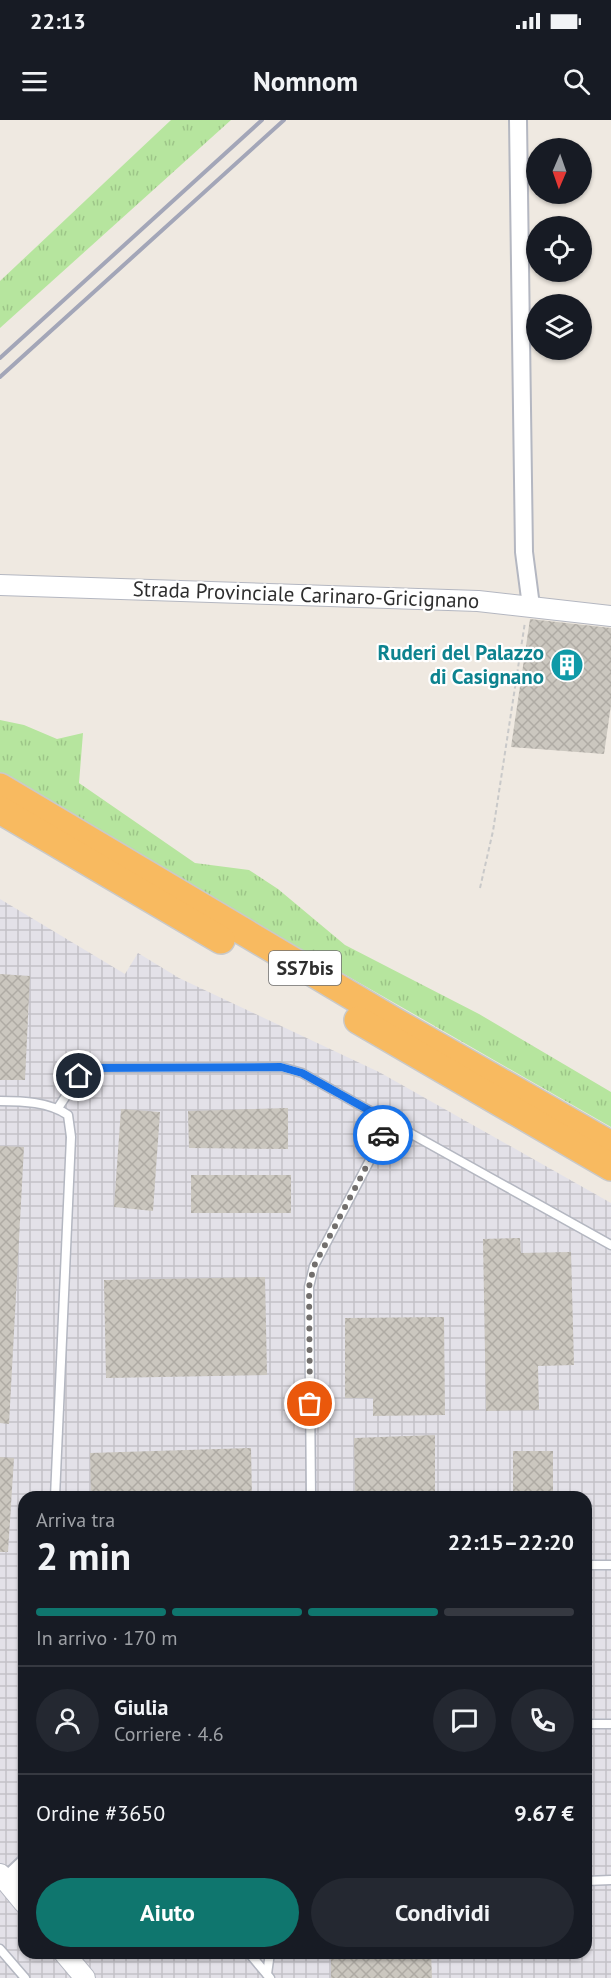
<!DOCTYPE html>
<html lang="it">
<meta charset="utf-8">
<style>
body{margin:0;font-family:"PT Sans",sans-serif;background:#242831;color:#f1f3f6;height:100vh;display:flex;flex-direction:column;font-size:22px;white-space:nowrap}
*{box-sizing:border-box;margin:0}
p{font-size:20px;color:#9ea1a6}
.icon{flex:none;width:33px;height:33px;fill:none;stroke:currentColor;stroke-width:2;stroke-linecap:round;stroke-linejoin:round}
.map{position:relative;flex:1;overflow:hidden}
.sheet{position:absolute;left:18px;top:1371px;width:574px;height:468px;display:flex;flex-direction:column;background:#171b24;border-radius:18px;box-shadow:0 2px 4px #0004}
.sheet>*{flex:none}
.needle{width:39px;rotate:182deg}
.fabs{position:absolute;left:526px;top:18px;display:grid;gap:12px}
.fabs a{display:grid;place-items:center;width:66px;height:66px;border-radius:50%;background:#171b24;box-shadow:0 2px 4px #0004;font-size:30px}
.pin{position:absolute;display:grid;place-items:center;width:51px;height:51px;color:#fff;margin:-26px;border:3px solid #fff;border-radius:50%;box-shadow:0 2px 6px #0007}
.courier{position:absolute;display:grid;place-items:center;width:60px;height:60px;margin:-30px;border:4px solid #1a73e8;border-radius:50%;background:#fff;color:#222;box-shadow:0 2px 8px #0007}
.summary em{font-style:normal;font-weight:800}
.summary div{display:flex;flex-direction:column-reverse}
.summary{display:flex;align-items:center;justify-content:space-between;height:102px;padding:0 18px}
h1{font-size:39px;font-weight:800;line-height:45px}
.bar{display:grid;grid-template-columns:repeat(4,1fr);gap:9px 6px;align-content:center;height:72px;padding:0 18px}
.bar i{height:8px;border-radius:4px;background:#363941}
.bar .active{background:#0f766e}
.bar p{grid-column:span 4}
.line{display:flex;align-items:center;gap:15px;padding:0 18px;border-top:2px solid #363941}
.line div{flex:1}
.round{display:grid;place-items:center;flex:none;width:63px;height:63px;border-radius:32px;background:#242831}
.button{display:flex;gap:12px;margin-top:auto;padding:12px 18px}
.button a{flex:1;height:69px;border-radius:36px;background:#0f766e;color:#fff;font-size:24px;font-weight:800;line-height:69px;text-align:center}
.button a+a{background:#242831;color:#f1f3f6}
.status{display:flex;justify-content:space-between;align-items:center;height:42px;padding:0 30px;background:#171b24;direction:ltr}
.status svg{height:16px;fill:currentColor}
header{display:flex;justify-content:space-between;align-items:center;height:78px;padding:0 18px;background:#171b24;font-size:27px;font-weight:800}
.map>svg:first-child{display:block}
.industrial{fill:url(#industrial-grid);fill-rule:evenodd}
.grass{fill:url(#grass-tufts)}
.building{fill:url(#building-cross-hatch)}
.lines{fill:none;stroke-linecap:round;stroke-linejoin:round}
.service-casing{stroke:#b4b7c1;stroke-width:11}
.minor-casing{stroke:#b4b7c1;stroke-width:20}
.tertiary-casing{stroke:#b4b7c1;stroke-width:22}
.trunk-casing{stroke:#c9c9c9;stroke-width:30}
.path{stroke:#c9c9c9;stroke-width:2;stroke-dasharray:4.5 3;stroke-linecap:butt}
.service{stroke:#fff;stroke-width:8}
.minor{stroke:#fff;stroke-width:16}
.tertiary{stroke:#fff;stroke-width:20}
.trunk{stroke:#f8ba60;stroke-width:27}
.rail{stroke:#a3a6b8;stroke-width:4}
.done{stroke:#726f6d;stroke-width:6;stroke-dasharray:0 10.8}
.route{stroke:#1a73e8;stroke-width:8}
.labels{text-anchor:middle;stroke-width:4.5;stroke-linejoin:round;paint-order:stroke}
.shield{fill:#fff;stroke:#6d6d6d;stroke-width:1.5}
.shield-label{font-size:20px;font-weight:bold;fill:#2e2e2e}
.street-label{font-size:21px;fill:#2e2e2e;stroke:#fff}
.culture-label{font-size:21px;font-weight:bold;fill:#0d838f;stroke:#fff;text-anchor:end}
</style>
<div class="status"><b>22:13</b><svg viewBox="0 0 49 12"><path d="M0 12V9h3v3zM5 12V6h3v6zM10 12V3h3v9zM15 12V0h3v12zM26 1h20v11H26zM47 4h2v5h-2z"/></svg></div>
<header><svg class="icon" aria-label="menu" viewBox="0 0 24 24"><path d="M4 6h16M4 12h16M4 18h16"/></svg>Nomnom<svg class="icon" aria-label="search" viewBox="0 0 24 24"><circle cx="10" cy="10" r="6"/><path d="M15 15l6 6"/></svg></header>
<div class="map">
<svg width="611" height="1858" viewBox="0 0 611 1858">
<defs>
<pattern id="industrial-grid" width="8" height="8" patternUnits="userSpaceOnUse" patternTransform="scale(1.5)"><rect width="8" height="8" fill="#e3e1e8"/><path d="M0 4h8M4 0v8" fill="none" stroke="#c3c1c7"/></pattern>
<pattern id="grass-tufts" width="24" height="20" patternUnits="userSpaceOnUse" patternTransform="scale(1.5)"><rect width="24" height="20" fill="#b6e59e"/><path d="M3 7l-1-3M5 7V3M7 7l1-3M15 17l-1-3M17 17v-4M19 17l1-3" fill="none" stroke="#9dc588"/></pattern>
<pattern id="building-cross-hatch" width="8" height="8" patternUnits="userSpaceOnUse" patternTransform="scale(1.5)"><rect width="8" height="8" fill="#cbc7bf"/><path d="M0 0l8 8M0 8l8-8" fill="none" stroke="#afaba4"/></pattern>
</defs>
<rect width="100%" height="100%" fill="#efe9e1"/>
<path class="industrial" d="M0,779L125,854L138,833L179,858L379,952L611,1083V1858H0ZM24,1377H586V1833H24Z"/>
<g class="grass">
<polygon points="171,0 231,0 0,208 0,161"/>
<polygon points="0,600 24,605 57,619 83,613 79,663 195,743 249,750 278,769 345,825 479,894 611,972 611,1007 0,657"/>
</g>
<g class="building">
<polygon points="530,499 611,508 611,585 604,634 511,627"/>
<polygon points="0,854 30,856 25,960 0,960"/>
<polygon points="288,988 288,1029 189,1028 188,991"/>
<polygon points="121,989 160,992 153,1091 114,1087"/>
<polygon points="0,1026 24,1027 9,1304 0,1303"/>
<rect x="191" y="1055" width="100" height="38"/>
<polygon points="520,1118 521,1133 571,1132 574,1245 538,1246 539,1290 486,1291 483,1119"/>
<polygon points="265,1157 267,1255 106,1258 104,1160"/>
<polygon points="444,1197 445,1295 373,1296 373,1278 345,1278 345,1198"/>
<polygon points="435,1315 435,1377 355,1377 354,1318"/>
<polygon points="251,1328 252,1377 91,1377 90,1333"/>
<rect x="513" y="1331" width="40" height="46"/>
<polygon points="0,1337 14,1338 8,1432 0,1432"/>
<polygon points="331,1833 431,1833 432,1858 331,1858"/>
</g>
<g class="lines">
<g class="service-casing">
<g id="service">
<path d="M0,981C23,981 49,982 68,995L71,1017L55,1377"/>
<polyline points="58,988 79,956 90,948 281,947 302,953 611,1125"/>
<polyline points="311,1377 309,1167 314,1146 390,1002"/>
<polyline points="586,1445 611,1445"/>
<polyline points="586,1604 611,1604"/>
<polyline points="586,1761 611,1760"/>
<polyline points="0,1829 25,1858"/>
<polyline points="249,1833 270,1858"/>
<polyline points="267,1854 270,1833"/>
</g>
</g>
<g class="minor-casing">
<g id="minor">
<polyline points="518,0 524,432 531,486"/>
<polyline points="6,1761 24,1744"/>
</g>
</g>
<g class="tertiary-casing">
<g id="tertiary">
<polyline points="0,465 478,481 611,496"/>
<polyline points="0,1754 24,1783"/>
<polyline points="64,1833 85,1858"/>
</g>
</g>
<g class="trunk-casing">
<g id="trunk">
<polyline points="0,667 394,901 611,1025"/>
<polyline points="0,690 221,820"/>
<polyline points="358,900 611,1047"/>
</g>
</g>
<polyline class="path" points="480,768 493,711 525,502"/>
<use href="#service" class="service"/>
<use href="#minor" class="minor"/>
<use href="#tertiary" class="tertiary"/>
<use href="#trunk" class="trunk"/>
<g class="rail">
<polyline points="0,238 262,0"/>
<polyline points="0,257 284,0"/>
</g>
</g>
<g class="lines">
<polyline class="done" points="310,1284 309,1167 314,1146 383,1015"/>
<polyline class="route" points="79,956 90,948 281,947 302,953 390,1002 383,1015"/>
</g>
<defs>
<g id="building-disc" transform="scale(1.725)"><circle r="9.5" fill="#0f9aa8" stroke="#fff"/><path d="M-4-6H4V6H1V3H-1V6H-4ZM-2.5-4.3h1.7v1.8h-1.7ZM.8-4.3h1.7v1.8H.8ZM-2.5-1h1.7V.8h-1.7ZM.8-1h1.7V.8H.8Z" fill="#fff"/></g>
</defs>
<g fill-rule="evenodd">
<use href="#building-disc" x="567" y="545"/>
</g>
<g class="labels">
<rect class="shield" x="269" y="831" width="72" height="34" rx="4.5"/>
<g class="shield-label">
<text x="305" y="855">SS7bis</text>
</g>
<g class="street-label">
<text transform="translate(306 475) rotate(2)" y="7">Strada Provinciale Carinaro-Gricignano</text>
</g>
<g class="culture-label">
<text x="544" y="540">Ruderi del Palazzo<tspan x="544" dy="24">di Casignano</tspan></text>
</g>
</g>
</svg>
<div class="fabs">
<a><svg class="needle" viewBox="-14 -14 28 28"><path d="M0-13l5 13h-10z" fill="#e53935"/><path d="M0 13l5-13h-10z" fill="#9ea1a6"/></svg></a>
<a><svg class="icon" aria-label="locate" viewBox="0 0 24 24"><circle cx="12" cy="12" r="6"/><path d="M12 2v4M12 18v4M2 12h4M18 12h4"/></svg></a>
<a><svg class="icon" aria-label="layers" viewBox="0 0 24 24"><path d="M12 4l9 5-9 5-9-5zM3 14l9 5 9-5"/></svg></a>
</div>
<div class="pin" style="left:310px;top:1284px;background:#ea580c"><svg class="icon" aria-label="bag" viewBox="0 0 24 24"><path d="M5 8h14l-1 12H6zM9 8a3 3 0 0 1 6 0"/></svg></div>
<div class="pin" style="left:79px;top:956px;background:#1f2937"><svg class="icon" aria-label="home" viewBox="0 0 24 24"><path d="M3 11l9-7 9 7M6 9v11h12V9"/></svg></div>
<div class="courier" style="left:383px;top:1015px"><svg class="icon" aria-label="car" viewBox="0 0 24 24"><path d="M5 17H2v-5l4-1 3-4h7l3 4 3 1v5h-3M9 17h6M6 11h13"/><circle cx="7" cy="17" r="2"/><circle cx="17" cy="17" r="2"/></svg></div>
<section class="sheet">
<div class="summary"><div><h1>2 min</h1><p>Arriva tra</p></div><em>22:15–22:20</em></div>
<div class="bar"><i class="active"></i><i class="active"></i><i class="active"></i><i></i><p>In arrivo · 170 m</p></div>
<div class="line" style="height:108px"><a class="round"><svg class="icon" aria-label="person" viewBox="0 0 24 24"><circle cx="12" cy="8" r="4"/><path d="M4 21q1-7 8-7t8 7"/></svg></a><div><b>Giulia</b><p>Corriere · 4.6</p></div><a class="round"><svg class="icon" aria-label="chat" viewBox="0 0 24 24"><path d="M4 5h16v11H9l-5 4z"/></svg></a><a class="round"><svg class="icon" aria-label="phone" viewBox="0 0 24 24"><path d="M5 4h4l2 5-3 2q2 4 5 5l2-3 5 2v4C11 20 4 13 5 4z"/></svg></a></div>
<div class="line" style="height:78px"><div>Ordine #3650</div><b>9.67 €</b></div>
<div class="button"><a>Aiuto</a><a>Condividi</a></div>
</section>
</div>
